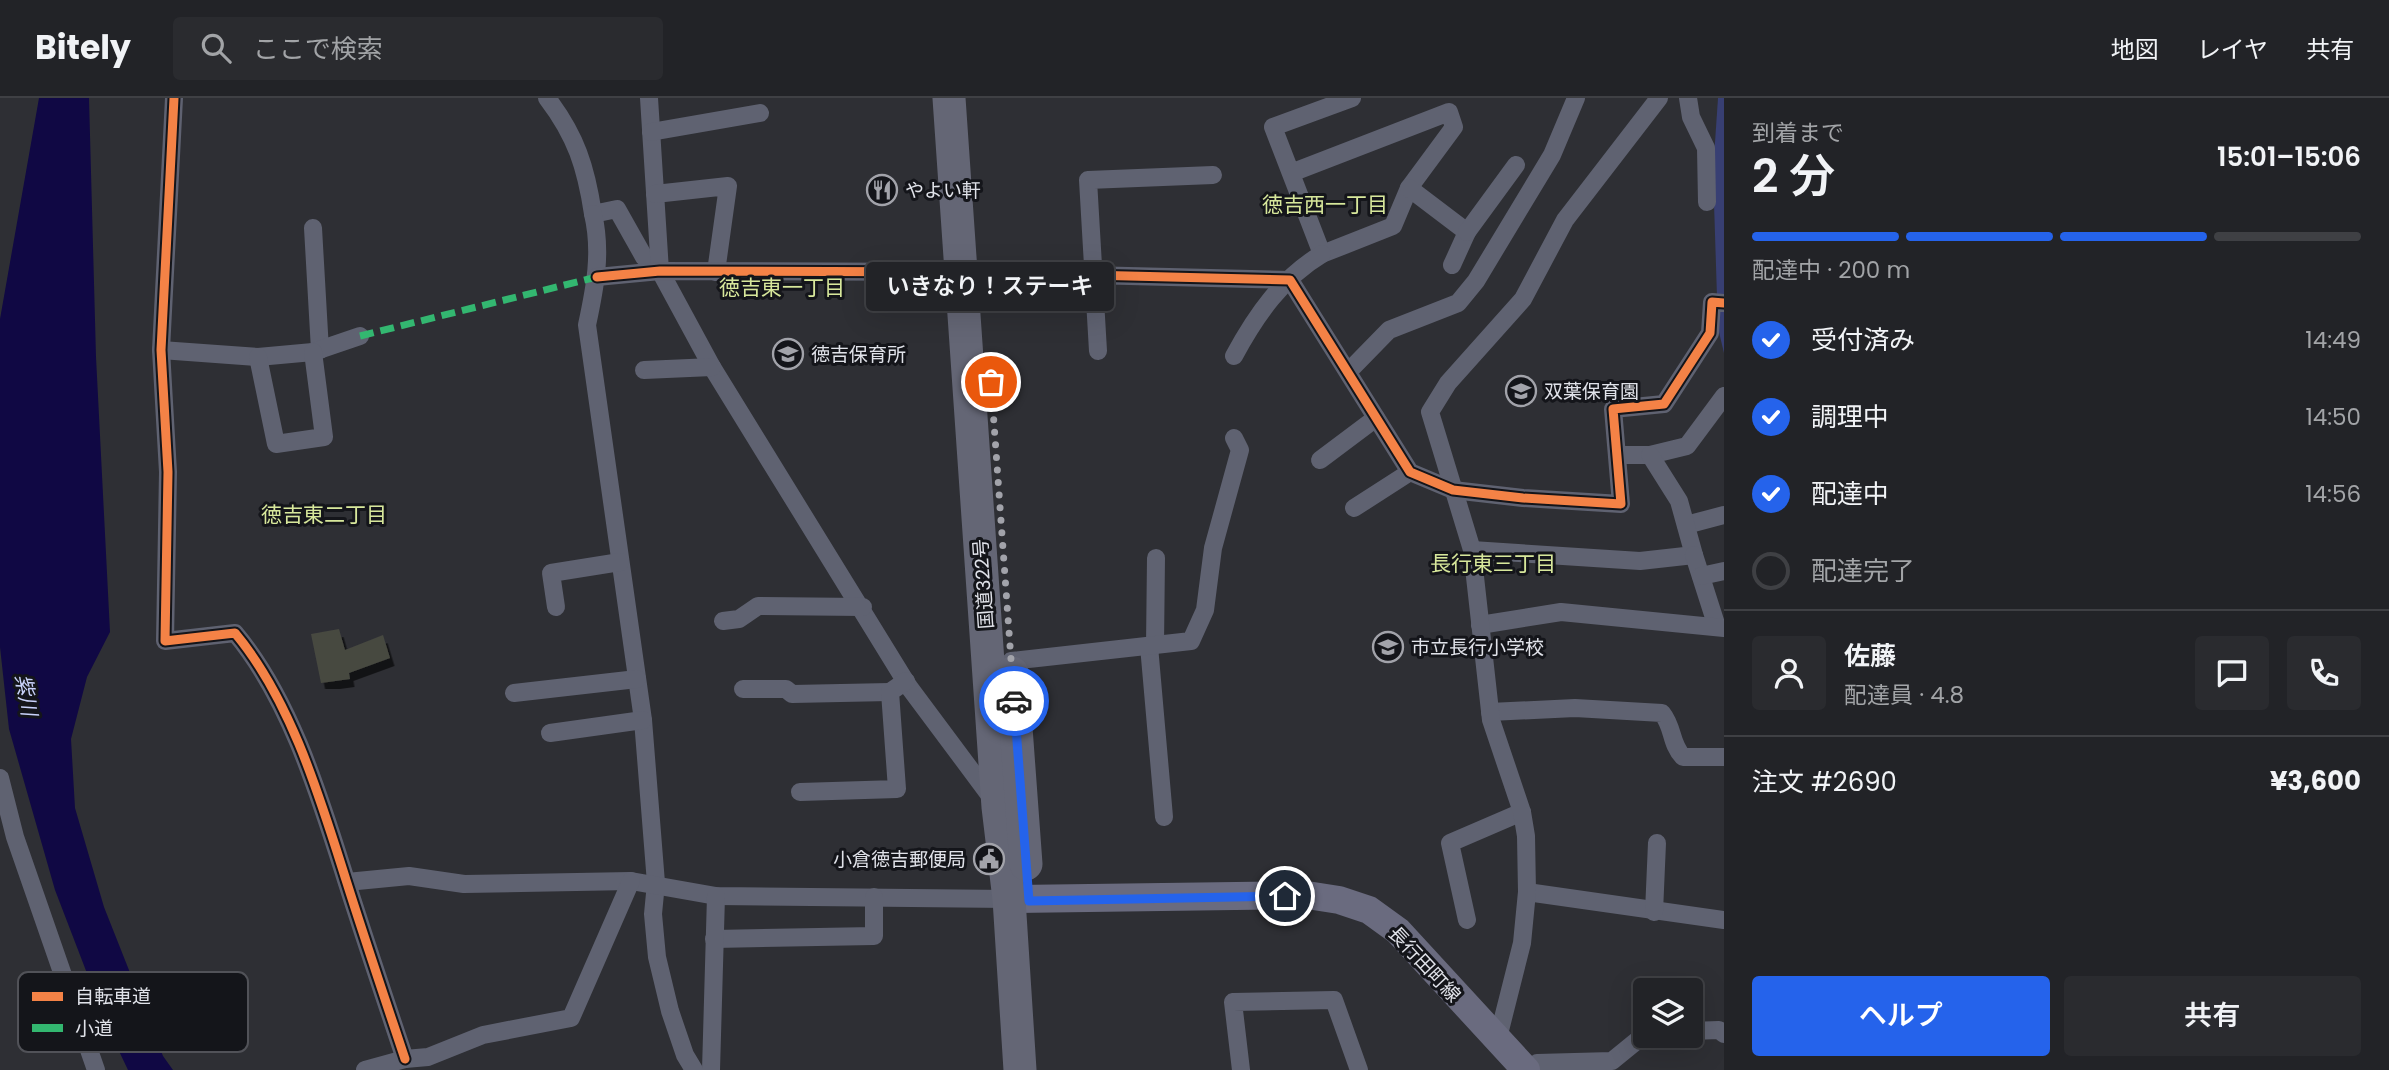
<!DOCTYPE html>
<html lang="ja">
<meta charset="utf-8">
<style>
body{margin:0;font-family:Poppins,"Noto Sans JP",sans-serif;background:#2a2b2f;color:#f1f3f6;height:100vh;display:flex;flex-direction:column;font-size:26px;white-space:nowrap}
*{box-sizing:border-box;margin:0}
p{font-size:23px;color:#a2a4a7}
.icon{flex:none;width:38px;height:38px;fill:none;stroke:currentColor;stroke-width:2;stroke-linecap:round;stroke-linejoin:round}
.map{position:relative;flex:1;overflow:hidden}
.drawer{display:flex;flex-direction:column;background:#222327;width:665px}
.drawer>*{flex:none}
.fabs{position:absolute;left:1633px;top:880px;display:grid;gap:14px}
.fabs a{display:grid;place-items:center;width:70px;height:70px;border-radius:7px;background:#222327;box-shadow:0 7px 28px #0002,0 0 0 2px #3f4044;font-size:35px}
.pin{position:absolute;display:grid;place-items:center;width:60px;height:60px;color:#fff;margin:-30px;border:4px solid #fff;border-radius:50%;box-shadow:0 2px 7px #0007}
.courier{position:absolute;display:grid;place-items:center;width:70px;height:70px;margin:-35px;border:5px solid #2563eb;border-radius:50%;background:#fff;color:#222;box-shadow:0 2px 9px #0007}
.bubble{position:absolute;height:49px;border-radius:7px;background:#222327;box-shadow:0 7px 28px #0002,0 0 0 2px #3f4044;font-size:23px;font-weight:600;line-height:49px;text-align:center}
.headline em{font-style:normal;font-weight:600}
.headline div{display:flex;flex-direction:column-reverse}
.headline{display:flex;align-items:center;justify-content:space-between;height:119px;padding:0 28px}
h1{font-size:46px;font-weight:600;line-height:52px}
.bar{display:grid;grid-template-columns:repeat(4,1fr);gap:10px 7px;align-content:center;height:84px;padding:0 28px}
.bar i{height:9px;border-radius:5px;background:#3f4044}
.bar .current{background:#2563eb}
.bar p{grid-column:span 4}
.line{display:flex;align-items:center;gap:18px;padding:0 28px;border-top:2px solid #3f4044}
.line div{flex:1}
.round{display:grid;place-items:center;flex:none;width:74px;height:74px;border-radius:7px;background:#2a2b2f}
ol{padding:0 28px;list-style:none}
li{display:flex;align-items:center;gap:21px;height:77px}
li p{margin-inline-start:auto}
li .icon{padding:7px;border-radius:50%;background:#2563eb;color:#fff;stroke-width:4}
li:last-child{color:#a2a4a7}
li i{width:38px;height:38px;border:4px solid #3f4044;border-radius:50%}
.action{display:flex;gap:14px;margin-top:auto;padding:14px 28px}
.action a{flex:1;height:80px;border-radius:7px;background:#2563eb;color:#fff;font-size:28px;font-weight:600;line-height:80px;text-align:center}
.action a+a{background:#2a2b2f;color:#f1f3f6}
header{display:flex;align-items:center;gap:42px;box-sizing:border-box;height:98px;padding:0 35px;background:#222327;border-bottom:2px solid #3f4044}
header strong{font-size:33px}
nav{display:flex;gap:38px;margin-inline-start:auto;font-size:24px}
.search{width:490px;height:63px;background:#2a2b2f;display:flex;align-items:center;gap:18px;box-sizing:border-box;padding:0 24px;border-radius:7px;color:#a2a4a7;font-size:26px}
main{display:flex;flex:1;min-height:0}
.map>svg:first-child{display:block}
.green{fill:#383f73}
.water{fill:#100844}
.building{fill:#474941;filter:url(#shadow)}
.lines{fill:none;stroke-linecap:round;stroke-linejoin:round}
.street{stroke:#5f6271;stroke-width:18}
.primary{stroke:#6a6b7f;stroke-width:28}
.highway{stroke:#646675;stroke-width:33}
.quiet{stroke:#33b770;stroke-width:7;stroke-dasharray:14 7;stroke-linecap:butt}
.cycleway-casing{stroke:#14151a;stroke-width:13}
.cycleway{stroke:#f48246;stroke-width:9}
.done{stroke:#a2a3aa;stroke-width:7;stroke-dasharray:0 12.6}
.route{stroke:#2563eb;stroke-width:9}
.labels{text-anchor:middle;stroke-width:6;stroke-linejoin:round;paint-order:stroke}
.poi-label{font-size:19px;fill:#e0e2e9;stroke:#14151a;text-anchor:start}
.street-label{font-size:19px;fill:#e0e2e9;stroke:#14151a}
.neighbourhood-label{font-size:21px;fill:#d7e79b;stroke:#14151a}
.water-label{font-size:21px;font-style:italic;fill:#c9d2fa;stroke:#14151a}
.key{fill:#14151a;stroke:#515258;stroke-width:2}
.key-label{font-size:19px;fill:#e0e2e9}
</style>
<header>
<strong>Bitely</strong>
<div class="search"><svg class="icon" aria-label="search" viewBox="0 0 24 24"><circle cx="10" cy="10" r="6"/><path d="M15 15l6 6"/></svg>ここで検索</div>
<nav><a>地図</a><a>レイヤ</a><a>共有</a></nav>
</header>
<main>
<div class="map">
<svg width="1724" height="972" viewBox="0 0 1724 972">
<defs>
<filter id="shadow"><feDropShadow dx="4.5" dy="8" stdDeviation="0" flood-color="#0009"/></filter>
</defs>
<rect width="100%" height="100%" fill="#2e2f34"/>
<polygon class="green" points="1718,0 1724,0 1724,255 1718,230 1713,74"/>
<polygon class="water" points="39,0 89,0 96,259 110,534 87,579 71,641 75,710 104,809 163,958 173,972 128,972 108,930 55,792 9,631 0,549 0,221"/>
<polygon class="building" points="339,531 345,552 383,537 390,560 349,575 350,581 321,585 311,536"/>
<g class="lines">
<g class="street">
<path d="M174,0L161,252L168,374L165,543L235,535C291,602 320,700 346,782C365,842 385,901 405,961"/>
<path d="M547,0C576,38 586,69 593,116L617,111L644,159L660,173L712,269L909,589L994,703"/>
<polyline points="649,0 660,173"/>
<polyline points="1688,0 1691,19 1706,50 1707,104"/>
<polyline points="651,34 760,15"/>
<polyline points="1291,75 1449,14 1454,29 1409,90 1393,128 1322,156 1273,29 1352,0"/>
<polyline points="1409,90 1467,134 1452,167"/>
<polyline points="655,96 728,88 716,174"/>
<path d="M593,116C602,154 595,190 587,227L643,622L656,785L653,816L657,859L670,913L685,957L694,972"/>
<polyline points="313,130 320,252"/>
<polyline points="1467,134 1516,67"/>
<polyline points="597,179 660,173 962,174 1290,182 1410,374 1453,392 1523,400 1621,406 1613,311 1664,306 1710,235 1712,204 1724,205"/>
<polyline points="161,252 258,259 313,254 360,238"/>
<polyline points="1098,253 1088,82 1213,77"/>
<path d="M1234,258C1256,217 1282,180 1322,156"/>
<polyline points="258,259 276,346 324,339 313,254"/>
<polyline points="644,272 712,269"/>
<polyline points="1348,274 1389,232 1458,205 1476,183 1552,57 1576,0"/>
<polyline points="1617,357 1650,357 1687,348 1724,298"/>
<polyline points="1320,362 1376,320"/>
<polyline points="1354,410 1410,374"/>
<polyline points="1686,427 1724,417"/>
<polyline points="1472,452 1640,463 1694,457 1679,403 1650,357"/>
<polyline points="1694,457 1717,529"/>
<polyline points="1701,478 1724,473"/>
<polyline points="556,509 551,475 620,464"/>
<polyline points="723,523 739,521 758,508 863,509"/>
<polyline points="1480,527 1561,514 1724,530"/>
<polyline points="1155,547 1156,460"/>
<polyline points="1149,548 1164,719"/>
<polyline points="1011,563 1191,543 1205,512 1213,450 1240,352 1234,340"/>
<polyline points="743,591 786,591 792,596 890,594"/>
<polyline points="514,595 637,581"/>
<path d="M1490,614L1575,610L1662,615C1674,630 1670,645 1683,659H1724"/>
<polyline points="550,635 643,622"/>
<polyline points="0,680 15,739 96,972"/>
<polyline points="800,694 897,691 890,594 906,583"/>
<polyline points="347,784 409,778 464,786 631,783 716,798 1009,801"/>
<polyline points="1527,794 1724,822"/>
<polyline points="1654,814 1657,745"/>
<polyline points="1467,822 1450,745 1522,714"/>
<polyline points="714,841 874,838 874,799"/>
<polyline points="1690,933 1719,932 1724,936"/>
<polyline points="1497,944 1522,845 1527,794 1526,738 1522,714 1491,622 1472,452 1430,314 1448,285 1523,201 1565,122 1659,0"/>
<polyline points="365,972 405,961 428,959 483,937 571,920 631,783"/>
<polyline points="711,972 716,798"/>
<polyline points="1241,972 1233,904 1334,902 1359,972"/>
<polyline points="1528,972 1537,965 1612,963 1639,941 1660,938"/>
</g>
<polyline class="primary" points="1009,801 1307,797 1339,802 1369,812 1398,833 1526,972"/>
<g class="highway">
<polyline points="949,0 998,709 1009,801 1020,972"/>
<polyline points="1012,575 1026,766"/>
</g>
<polyline class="quiet" points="360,238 597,179"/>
<g class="cycleway-casing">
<g id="cycleway">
<path d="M174,0L161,252L168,374L165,543L235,535C291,602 320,700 346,782C365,842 385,901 405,961"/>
<polyline points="597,179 660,173 962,174 1290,182 1410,374 1453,392 1523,400 1621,406 1613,311 1664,306 1710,235 1712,204 1724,205"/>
</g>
</g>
<use href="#cycleway" class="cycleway"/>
</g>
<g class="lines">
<polyline class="done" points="991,284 1014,603"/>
<polyline class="route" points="1014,603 1029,803 1285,798"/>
</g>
<defs>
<g id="restaurant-ring" transform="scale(1.575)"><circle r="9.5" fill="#14151a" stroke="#a2a3aa" stroke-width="1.5"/><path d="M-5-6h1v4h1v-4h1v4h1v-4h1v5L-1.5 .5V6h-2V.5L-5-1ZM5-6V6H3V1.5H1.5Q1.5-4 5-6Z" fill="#a2a3aa"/></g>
<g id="school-ring" transform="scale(1.575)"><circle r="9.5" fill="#14151a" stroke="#a2a3aa" stroke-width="1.5"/><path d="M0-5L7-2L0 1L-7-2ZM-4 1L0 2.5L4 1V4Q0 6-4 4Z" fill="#a2a3aa"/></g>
<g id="civic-ring" transform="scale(1.575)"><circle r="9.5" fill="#14151a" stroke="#a2a3aa" stroke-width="1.5"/><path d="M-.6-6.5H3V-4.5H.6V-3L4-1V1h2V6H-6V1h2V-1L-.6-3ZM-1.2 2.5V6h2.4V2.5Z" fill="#a2a3aa"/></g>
</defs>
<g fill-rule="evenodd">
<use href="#restaurant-ring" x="882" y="92"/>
<use href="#school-ring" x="788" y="256"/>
<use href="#school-ring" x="1521" y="293"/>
<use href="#school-ring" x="1388" y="549"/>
<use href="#civic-ring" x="989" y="761"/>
</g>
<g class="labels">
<g class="poi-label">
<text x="905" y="99">やよい軒</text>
<text x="811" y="263">徳吉保育所</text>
<text x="1544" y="300">双葉保育園</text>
<text x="1411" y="556">市立長行小学校</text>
<text x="966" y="768" text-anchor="end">小倉徳吉郵便局</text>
</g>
<g class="street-label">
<text transform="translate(983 486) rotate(-94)" y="7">国道322号</text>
<text transform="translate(1425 866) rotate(47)" y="7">長行田町線</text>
</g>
<g class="neighbourhood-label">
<text x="1325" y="114">徳吉西一丁目</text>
<text x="782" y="197">徳吉東一丁目</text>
<text x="324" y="424">徳吉東二丁目</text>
<text x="1493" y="473">長行東三丁目</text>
</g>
<g class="water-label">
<text transform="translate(26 597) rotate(80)" y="7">紫川</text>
</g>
</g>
<rect x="18" y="874" width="230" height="80" rx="10" class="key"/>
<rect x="32" y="894" width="31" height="9" fill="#f48246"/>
<rect x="32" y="926" width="31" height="8" fill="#33b770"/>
<g class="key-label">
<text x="75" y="905">自転車道</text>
<text x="75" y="937">小道</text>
</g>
</svg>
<div class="fabs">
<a><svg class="icon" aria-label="layers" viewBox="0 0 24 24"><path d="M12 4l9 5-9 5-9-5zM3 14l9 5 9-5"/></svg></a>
</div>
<div class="pin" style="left:991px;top:284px;background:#ea580c"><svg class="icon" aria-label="bag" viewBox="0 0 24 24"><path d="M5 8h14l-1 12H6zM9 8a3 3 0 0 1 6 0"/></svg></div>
<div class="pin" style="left:1285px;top:798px;background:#1f2937"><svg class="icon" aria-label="home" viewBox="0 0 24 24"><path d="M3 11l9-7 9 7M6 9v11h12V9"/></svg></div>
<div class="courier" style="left:1014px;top:603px"><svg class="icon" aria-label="car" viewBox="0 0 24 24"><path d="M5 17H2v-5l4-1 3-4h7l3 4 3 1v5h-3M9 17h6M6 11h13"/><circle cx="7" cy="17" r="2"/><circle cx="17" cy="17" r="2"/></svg></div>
<div class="bubble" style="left:866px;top:164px;width:248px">いきなり！ステーキ</div>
</div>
<section class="drawer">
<div class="headline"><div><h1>2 分</h1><p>到着まで</p></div><em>15:01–15:06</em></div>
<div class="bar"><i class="current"></i><i class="current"></i><i class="current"></i><i></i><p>配達中 · 200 m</p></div>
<ol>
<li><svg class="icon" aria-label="check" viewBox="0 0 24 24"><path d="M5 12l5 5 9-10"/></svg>受付済み<p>14:49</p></li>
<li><svg class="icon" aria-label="check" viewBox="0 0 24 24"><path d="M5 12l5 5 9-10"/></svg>調理中<p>14:50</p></li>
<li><svg class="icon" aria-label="check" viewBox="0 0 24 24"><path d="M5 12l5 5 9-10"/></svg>配達中<p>14:56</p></li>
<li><i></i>配達完了</li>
</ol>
<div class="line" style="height:126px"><a class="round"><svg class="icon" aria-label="person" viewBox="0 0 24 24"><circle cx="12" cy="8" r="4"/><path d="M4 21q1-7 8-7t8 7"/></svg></a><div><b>佐藤</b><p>配達員 · 4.8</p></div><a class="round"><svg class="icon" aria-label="chat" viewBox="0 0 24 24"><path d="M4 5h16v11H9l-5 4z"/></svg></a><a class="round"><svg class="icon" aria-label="phone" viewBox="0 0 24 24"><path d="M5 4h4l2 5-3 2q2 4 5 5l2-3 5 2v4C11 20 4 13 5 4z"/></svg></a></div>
<div class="line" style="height:91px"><div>注文 #2690</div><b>¥3,600</b></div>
<div class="action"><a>ヘルプ</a><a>共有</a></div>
</section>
</main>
